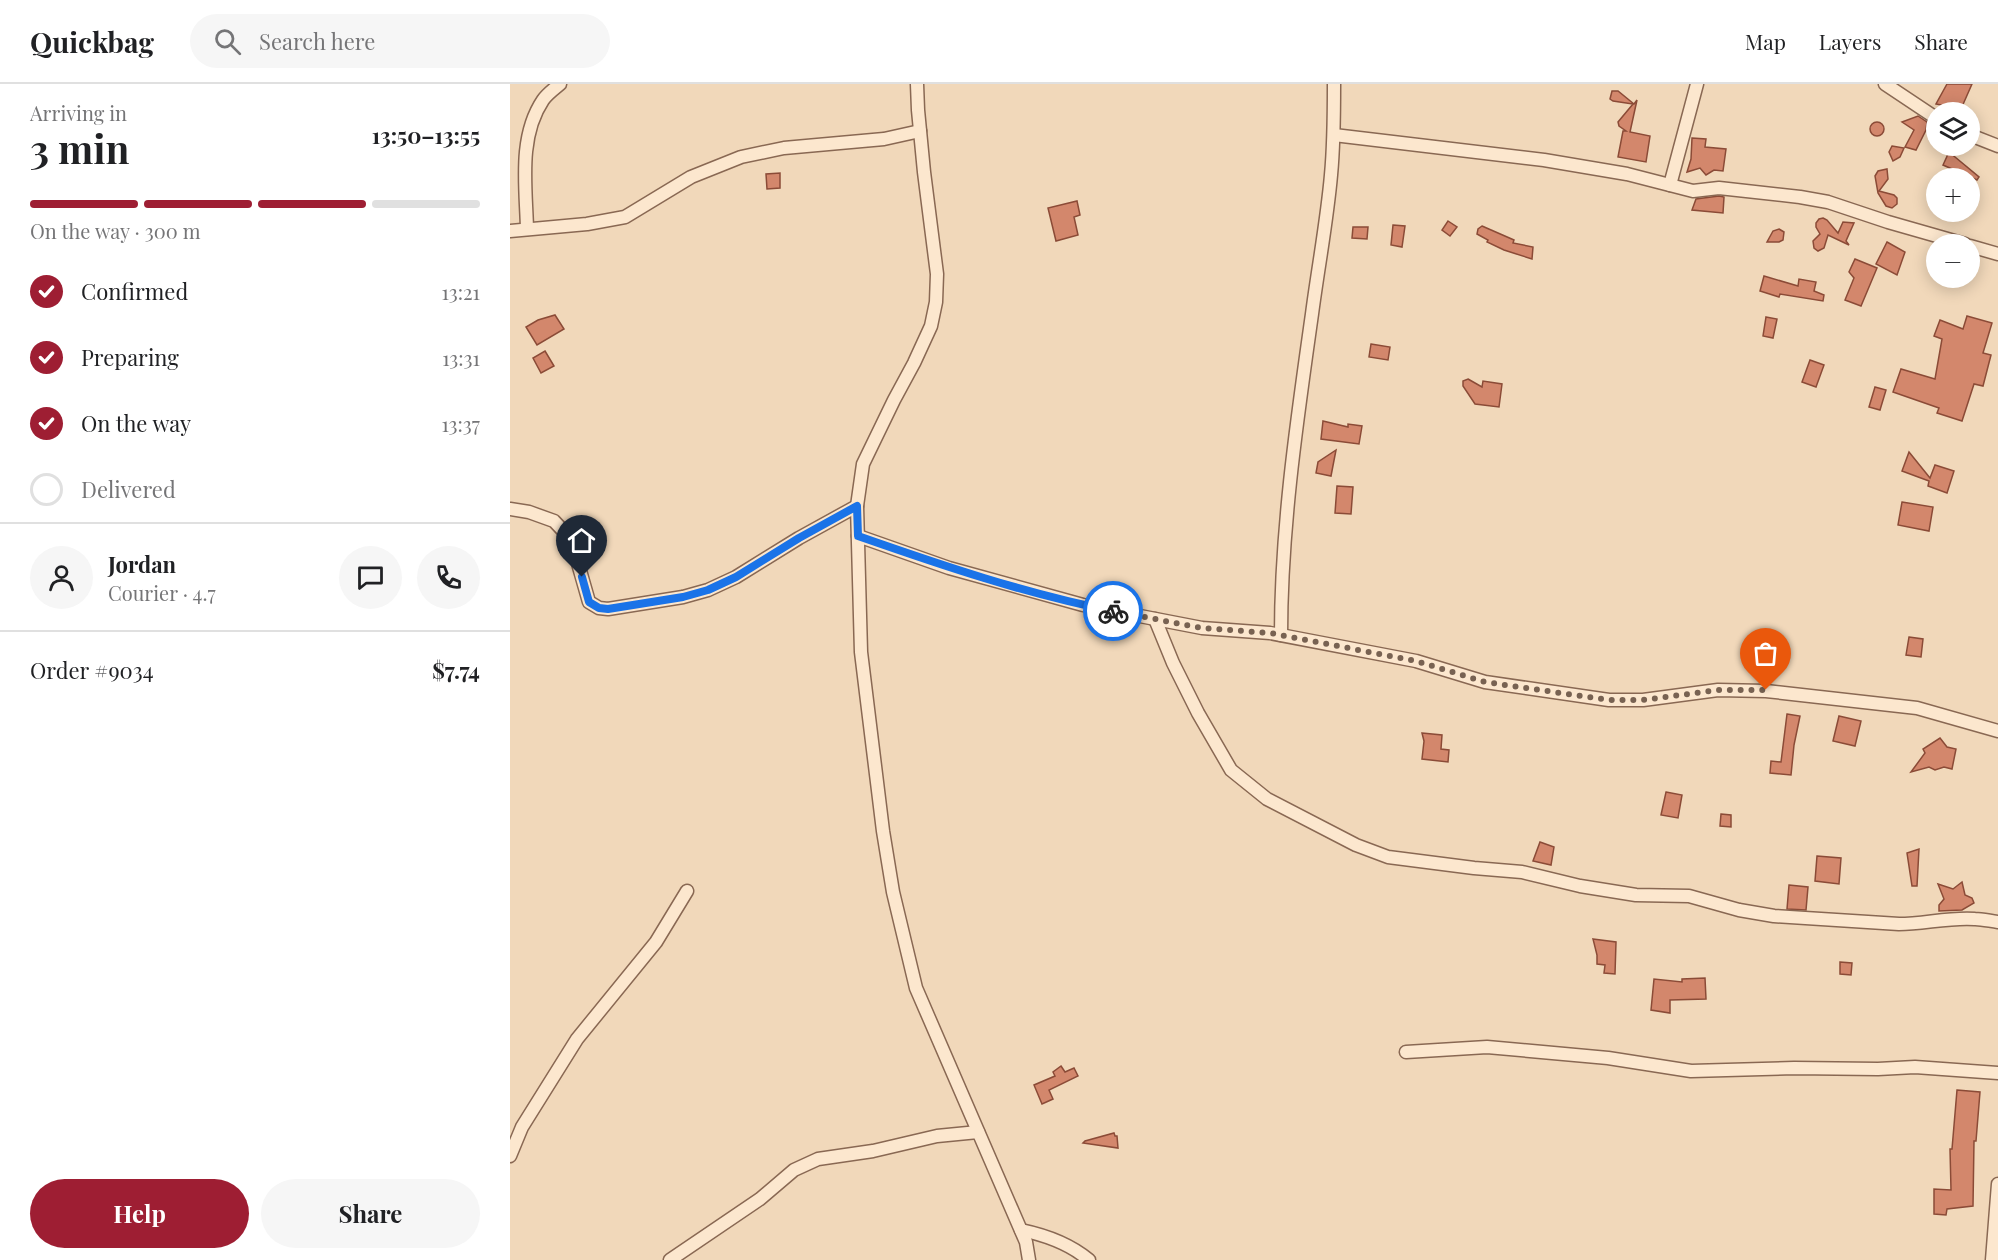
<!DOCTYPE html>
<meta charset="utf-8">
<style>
body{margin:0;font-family:"Playfair Display",serif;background:#f6f6f6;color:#202124;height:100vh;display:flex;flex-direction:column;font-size:22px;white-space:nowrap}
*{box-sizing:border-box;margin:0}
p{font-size:20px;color:#757577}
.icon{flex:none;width:33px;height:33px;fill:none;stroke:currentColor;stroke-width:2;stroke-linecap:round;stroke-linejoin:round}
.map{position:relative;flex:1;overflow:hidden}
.side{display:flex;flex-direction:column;background:#fff;width:510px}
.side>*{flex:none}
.tools{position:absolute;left:1416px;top:18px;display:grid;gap:12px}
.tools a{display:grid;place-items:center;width:54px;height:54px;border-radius:50%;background:#fff;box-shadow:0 3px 15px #0003;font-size:30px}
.pin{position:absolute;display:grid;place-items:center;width:51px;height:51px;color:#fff;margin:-62px -26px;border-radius:50% 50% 50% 0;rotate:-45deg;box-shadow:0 0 6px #0007}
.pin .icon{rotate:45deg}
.courier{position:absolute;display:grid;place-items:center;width:60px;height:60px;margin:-30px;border:4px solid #1a73e8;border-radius:50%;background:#fff;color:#222;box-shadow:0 2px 8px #0007}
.headline em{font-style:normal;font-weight:700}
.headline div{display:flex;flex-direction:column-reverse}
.headline{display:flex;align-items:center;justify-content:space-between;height:102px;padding:0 30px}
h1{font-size:39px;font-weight:700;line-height:45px}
.bar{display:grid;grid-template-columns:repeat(4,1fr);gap:9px 6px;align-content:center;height:72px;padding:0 30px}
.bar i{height:8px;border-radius:4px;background:#e0e0e0}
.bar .current{background:#9e1e33}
.bar p{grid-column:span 4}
.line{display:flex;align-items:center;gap:15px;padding:0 30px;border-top:2px solid #e0e0e0}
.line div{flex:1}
.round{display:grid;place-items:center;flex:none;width:63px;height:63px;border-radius:32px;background:#f6f6f6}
ol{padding:0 30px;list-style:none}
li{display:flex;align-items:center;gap:18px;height:66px}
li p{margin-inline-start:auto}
li .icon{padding:6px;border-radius:50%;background:#9e1e33;color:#fff;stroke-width:4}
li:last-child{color:#757577}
li i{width:33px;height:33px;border:3px solid #e0e0e0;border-radius:50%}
.primary-button{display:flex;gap:12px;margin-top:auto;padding:12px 30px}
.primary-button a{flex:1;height:69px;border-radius:36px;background:#9e1e33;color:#fff;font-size:24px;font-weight:700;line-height:69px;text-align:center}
.primary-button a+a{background:#f6f6f6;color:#202124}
header{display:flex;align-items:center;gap:36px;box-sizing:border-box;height:84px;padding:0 30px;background:#fff;border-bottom:2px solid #e0e0e0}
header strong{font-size:28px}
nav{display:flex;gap:33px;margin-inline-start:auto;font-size:21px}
.search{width:420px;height:54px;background:#f6f6f6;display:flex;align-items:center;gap:15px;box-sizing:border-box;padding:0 21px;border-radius:33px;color:#757577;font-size:22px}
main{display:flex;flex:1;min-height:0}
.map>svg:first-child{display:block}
.building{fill:#d3876c;stroke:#8b4b37;stroke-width:1.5}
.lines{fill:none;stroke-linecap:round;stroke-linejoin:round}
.street-casing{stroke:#896853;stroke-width:15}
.street{stroke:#fce7ce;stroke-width:12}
.done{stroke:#786252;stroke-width:6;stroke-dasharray:0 10.8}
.route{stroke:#1a73e8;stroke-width:8}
</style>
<header>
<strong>Quickbag</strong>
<div class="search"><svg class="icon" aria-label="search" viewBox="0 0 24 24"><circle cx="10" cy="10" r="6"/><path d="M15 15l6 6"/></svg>Search here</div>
<nav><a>Map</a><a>Layers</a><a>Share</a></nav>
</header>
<main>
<section class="side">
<div class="headline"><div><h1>3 min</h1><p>Arriving in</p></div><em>13:50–13:55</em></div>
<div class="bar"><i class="current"></i><i class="current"></i><i class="current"></i><i></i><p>On the way · 300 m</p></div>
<ol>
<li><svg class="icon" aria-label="check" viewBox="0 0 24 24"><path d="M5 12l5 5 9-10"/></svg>Confirmed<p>13:21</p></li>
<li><svg class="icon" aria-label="check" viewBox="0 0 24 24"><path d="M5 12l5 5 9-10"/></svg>Preparing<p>13:31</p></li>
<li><svg class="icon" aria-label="check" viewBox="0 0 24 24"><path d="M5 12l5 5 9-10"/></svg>On the way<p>13:37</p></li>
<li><i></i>Delivered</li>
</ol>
<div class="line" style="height:108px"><a class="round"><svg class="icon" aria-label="person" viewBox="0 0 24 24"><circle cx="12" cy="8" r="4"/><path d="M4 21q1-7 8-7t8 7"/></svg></a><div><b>Jordan</b><p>Courier · 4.7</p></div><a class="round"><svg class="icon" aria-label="chat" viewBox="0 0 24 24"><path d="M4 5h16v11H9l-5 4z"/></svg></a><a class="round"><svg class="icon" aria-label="phone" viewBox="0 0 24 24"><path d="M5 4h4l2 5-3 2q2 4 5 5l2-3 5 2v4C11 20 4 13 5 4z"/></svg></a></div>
<div class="line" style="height:78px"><div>Order #9034</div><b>$7.74</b></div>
<div class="primary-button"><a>Help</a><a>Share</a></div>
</section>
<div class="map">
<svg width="1488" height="1176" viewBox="0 0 1488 1176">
<rect width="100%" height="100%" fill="#f1d8ba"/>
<g class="building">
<polygon points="1437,0 1462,0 1451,25 1426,20"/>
<polygon points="1102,7 1108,7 1124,20 1127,16 1120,48 1140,52 1136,78 1108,73 1113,47 1116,47 1109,42 1108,38 1123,20 1103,17 1100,15"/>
<polygon points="1408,32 1417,38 1416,46 1406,66 1395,63 1404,46 1392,38"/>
<circle cx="1367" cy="45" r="7"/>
<polygon points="1182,54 1196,55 1195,63 1216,65 1213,87 1204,86 1196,91 1190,84 1177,88 1181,75"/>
<polygon points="1382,62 1394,64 1390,73 1383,77 1379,68"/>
<polygon points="1439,68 1469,93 1467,96 1433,81"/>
<polygon points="1377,85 1378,95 1369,107 1384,111 1387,114 1387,120 1382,124 1376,122 1368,109 1365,92 1368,87"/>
<polygon points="270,89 270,104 257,105 256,90"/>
<polygon points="1209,112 1214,113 1213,129 1182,126 1186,115"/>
<polygon points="567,117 570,131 564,133 568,151 546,157 538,124"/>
<polygon points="1313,134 1317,136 1328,149 1333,138 1344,139 1336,157 1339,161 1318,151 1314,164 1308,167 1304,164 1303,157 1310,150 1306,143 1306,139 1309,135"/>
<polygon points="938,137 947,143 940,152 932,146"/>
<polygon points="883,141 895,142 892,163 881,161"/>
<polygon points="972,142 1004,156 1003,159 1023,163 1022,175 994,166 977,158 978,156 967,150 968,145"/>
<polygon points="843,143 858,143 857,155 842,154"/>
<polygon points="1269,145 1274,148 1273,156 1269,158 1257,158 1263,147"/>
<polygon points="1377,158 1395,168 1387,191 1366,180"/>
<polygon points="1345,175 1367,184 1351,222 1335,216 1344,194 1339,188"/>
<polygon points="1254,192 1288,202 1289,195 1306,198 1304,207 1314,211 1313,217 1270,210 1269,213 1250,207"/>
<polygon points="45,231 54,245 27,261 16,243 28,236"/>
<polygon points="1457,232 1482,239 1473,269 1481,271 1473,302 1464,300 1452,337 1427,329 1429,324 1383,308 1391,285 1425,295 1432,255 1424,252 1430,236 1453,245"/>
<polygon points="1256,233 1267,235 1263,254 1253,252"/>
<polygon points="861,260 880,263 878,276 859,273"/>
<polygon points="35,267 44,282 31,289 23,274"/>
<polygon points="1300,276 1314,281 1306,303 1292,298"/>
<polygon points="958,295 972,303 973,297 992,300 989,323 965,320 953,302 953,297"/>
<polygon points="1365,303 1376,306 1370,326 1359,323"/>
<polygon points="813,337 838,343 838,340 852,342 849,360 811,355"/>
<polygon points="826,366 821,392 806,389 808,378"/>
<polygon points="1399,368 1420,394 1425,381 1444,387 1437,409 1418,402 1419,397 1392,387"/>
<polygon points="827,402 843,403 841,430 825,429"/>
<polygon points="1392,418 1423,423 1419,447 1388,441"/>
<polygon points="1399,553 1413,555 1411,573 1396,571"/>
<polygon points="1277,630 1290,632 1284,661 1281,691 1260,689 1261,677 1271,678"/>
<polygon points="1329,632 1351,637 1345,662 1323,657"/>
<polygon points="912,649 932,651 931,665 939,666 938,678 912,675 914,657"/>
<polygon points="1430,654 1437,663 1446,665 1442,685 1434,683 1425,686 1419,683 1401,688 1415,669 1413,665"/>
<polygon points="1156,708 1172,711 1168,734 1151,731"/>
<polygon points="1211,730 1221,731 1221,743 1210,742"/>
<polygon points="1030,758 1044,763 1041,781 1023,777"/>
<polygon points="1409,765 1407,802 1402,802 1397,769"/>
<polygon points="1307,772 1331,774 1329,800 1305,797"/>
<polygon points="1452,798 1455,811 1462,814 1464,819 1452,826 1429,827 1429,821 1434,815 1428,800 1443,805"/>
<polygon points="1279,801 1298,803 1296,826 1277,825"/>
<polygon points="1083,855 1106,858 1105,890 1094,889 1095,881 1087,880 1087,871"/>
<polygon points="1330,878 1342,879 1341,891 1330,890"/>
<polygon points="1195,894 1196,915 1160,916 1160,929 1141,926 1144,895 1172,898 1172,895"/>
<polygon points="551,982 555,988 564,984 568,992 539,1006 543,1015 532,1020 524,1001 545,992 543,988"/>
<polygon points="1447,1006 1470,1008 1466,1057 1464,1057 1463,1122 1437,1125 1436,1131 1424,1130 1424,1105 1441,1106 1440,1065 1442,1065"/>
<polygon points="604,1049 605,1052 607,1052 608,1064 573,1059 575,1057"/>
</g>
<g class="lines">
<g class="street-casing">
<g id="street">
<polyline points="407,0 408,26 414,88 427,190 426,218 421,242 404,279 384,316 353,380 347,422 351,568 373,747 383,808 406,904 516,1158 519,1176"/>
<polyline points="1375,0 1426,34"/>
<polyline points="824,51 1034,76 1117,90 1183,107 1209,104 1290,113 1318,118 1378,138 1455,160"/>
<polyline points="1460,51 1488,62"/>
<polyline points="1160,101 1187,0"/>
<path d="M17,145C16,103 8,53 33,16C37,10 44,5 50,0"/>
<polyline points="0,147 77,140 115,133 181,93 231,73 274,64 374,55 410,47"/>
<polyline points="1460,162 1488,170"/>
<polyline points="0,425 19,428 44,437 61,455 79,518 89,524 98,525 173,513 198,506 226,493 289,454 347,422"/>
<polyline points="348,452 439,484 573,521 692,544 760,549 906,577 975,598 1099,616 1133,616 1208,606 1256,607 1407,624 1488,647"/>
<path d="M645,535L663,579L688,629L721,686L757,715L846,761L878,773L964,784L1012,788L1070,802L1126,811L1179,812L1229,826L1264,832L1389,840C1414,840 1439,833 1465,835C1472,835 1480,837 1488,838"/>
<path d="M771,551C771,444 787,336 802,230C808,184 817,137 821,91C824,60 824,30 824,0"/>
<polyline points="896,968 977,963 1098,974 1181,987 1284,984 1368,985 1405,983 1488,989"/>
<polyline points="0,1072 12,1043 67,955 146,858 177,807"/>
<path d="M511,1146C535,1151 560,1160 579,1176"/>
<polyline points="160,1176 250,1115 284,1086 308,1075 363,1067 427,1052 468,1048"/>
<polyline points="1482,1176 1488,1100"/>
</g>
</g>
<use href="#street" class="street"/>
</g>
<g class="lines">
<polyline class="done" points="603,527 692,544 760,549 906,577 975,598 1099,616 1133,616 1208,606 1256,606"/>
<path class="route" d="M72,493L79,518L89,524L98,525L173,513L198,506L226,493L289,454L347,422L348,452C431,481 516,510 603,527"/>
</g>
</svg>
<div class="tools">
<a><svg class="icon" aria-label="layers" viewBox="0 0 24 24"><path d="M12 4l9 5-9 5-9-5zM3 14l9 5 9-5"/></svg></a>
<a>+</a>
<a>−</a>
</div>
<div class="pin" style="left:1256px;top:606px;background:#ea580c"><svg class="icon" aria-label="bag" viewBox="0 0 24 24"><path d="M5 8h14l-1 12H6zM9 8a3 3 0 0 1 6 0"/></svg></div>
<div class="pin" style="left:72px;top:493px;background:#1f2937"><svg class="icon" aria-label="home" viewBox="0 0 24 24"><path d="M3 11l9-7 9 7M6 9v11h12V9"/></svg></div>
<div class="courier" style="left:603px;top:527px"><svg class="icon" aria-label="bike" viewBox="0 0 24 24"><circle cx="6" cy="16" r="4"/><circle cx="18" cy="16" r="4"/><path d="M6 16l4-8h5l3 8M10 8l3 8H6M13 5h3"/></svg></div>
</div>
</main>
